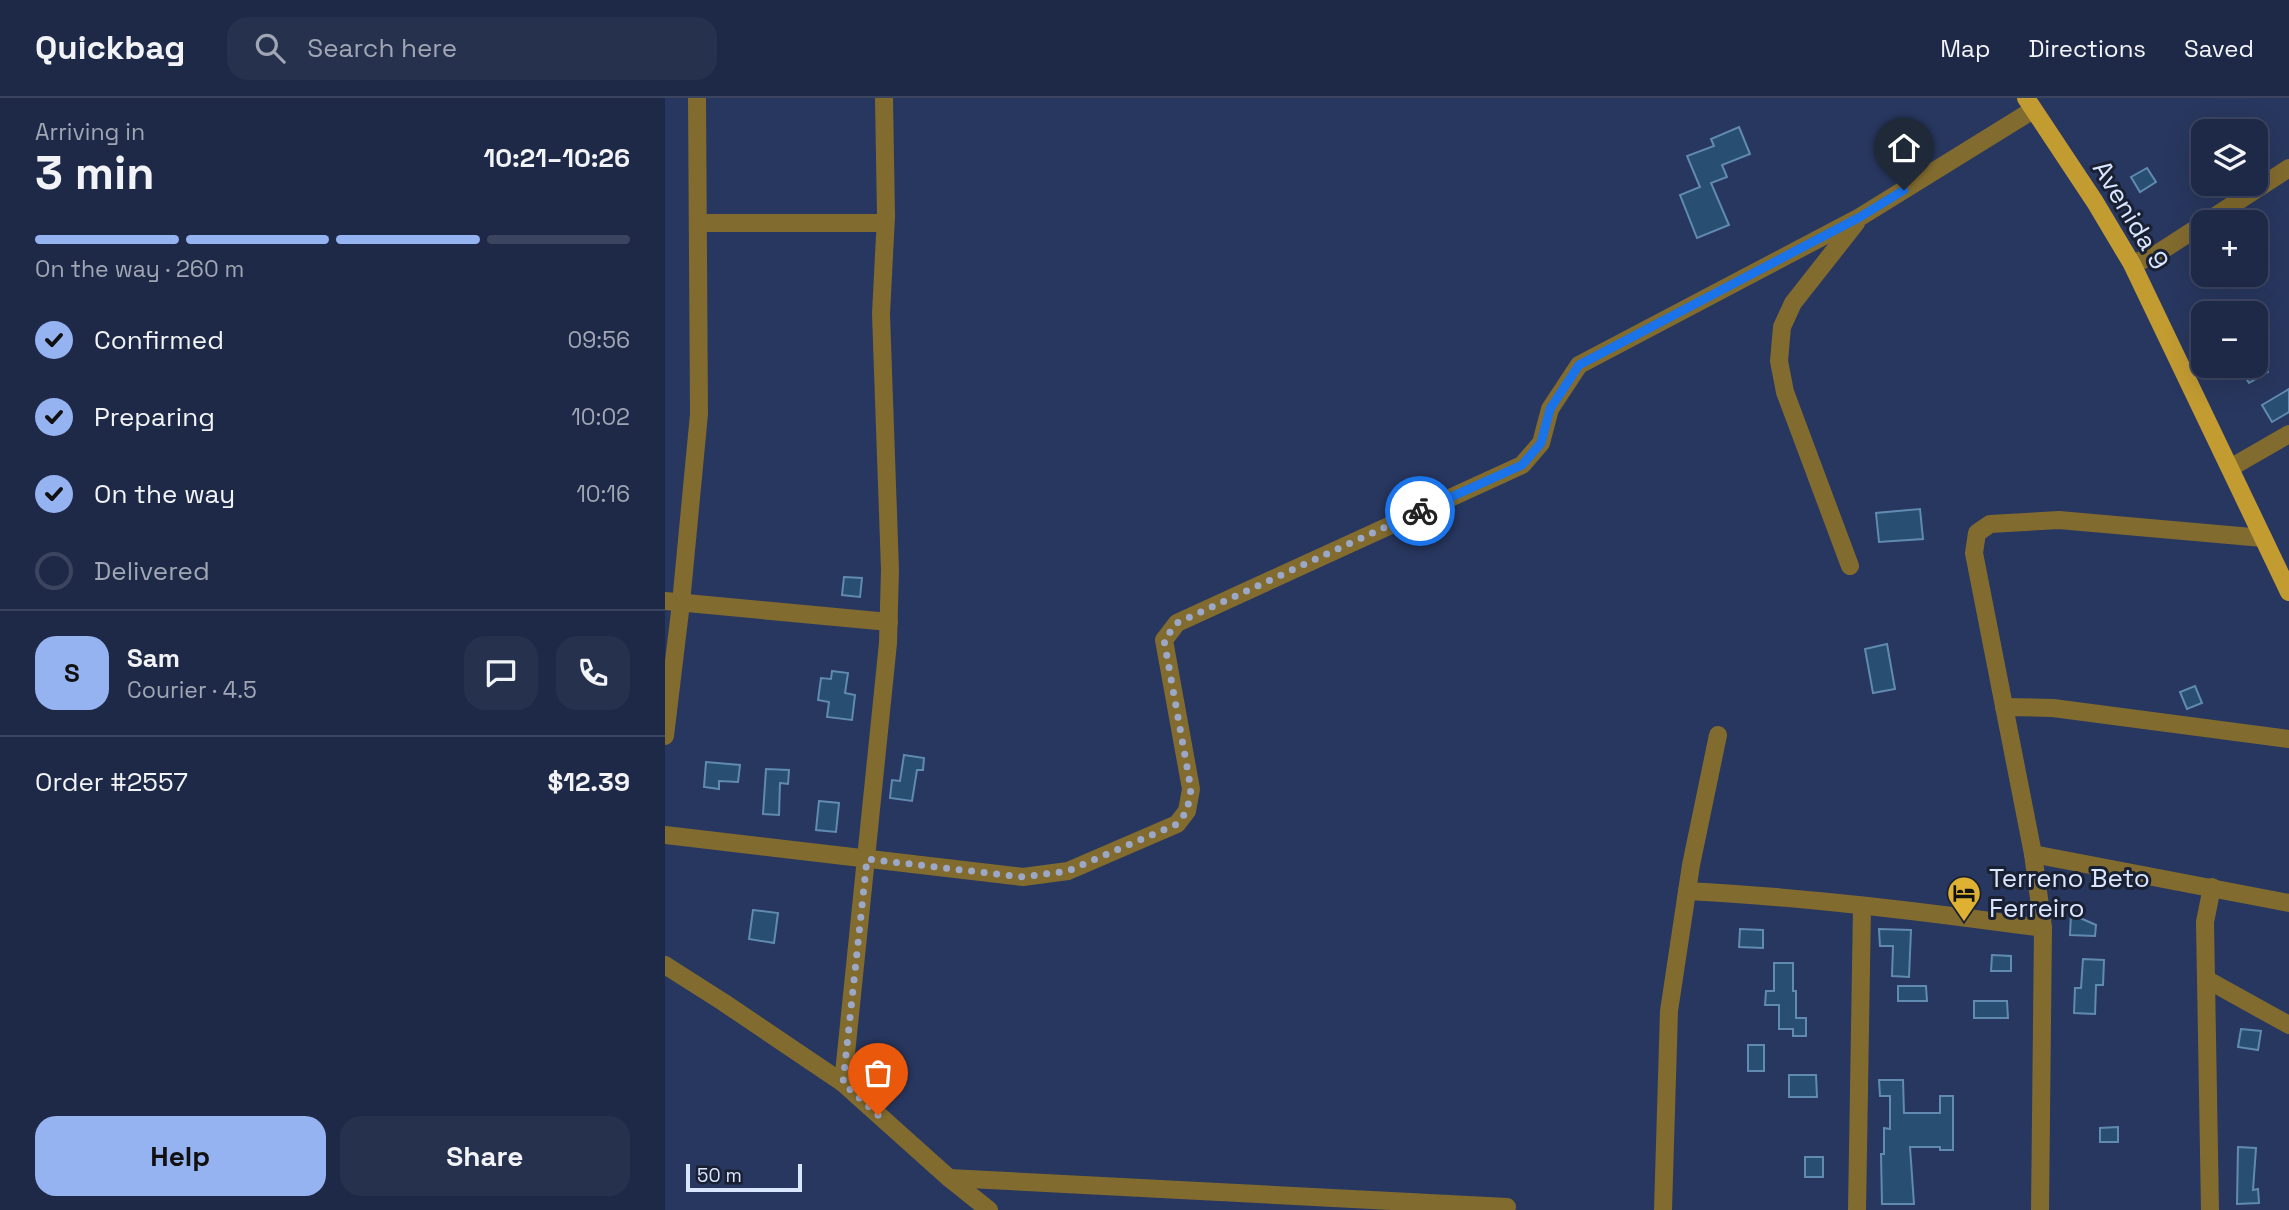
<!DOCTYPE html>
<meta charset="utf-8">
<style>
body{margin:0;font-family:"Space Grotesk",sans-serif;background:#26314e;color:#f1f3f6;height:100vh;display:flex;flex-direction:column;font-size:26px;white-space:nowrap}
*{box-sizing:border-box;margin:0}
p{font-size:23px;color:#a1a6b4}
.icon{flex:none;width:38px;height:38px;fill:none;stroke:currentColor;stroke-width:2;stroke-linecap:round;stroke-linejoin:round}
.map{position:relative;flex:1;overflow:hidden}
.sheet{display:flex;flex-direction:column;background:#1e2947;width:665px}
.sheet>*{flex:none}
.fabs{position:absolute;left:1526px;top:21px;display:grid;gap:14px}
.fabs a{display:grid;place-items:center;width:77px;height:77px;border-radius:14px;background:#1e2947;box-shadow:0 7px 28px #0002,0 0 0 2px #3c4560;font-size:35px}
.scale{position:absolute;left:21px;bottom:18px;width:116px;box-sizing:border-box;padding-left:7px;border:4px solid #dae5ff;border-top:0;font-size:19px;line-height:24px;white-space:nowrap;color:#dae5ff;-webkit-text-stroke:5px #192032;paint-order:stroke}
.pin{position:absolute;display:grid;place-items:center;width:60px;height:60px;color:#fff;margin:-72px -30px;border-radius:50% 50% 50% 0;rotate:-45deg;box-shadow:0 0 7px #0007}
.pin .icon{rotate:45deg}
.courier{position:absolute;display:grid;place-items:center;width:70px;height:70px;margin:-35px;border:5px solid #1a73e8;border-radius:50%;background:#fff;color:#222;box-shadow:0 2px 9px #0007}
.headline em{font-style:normal;font-weight:700}
.headline div{display:flex;flex-direction:column-reverse}
.headline{display:flex;align-items:center;justify-content:space-between;height:119px;padding:0 35px}
h1{font-size:46px;font-weight:700;line-height:52px}
.bar{display:grid;grid-template-columns:repeat(4,1fr);gap:10px 7px;align-content:center;height:84px;padding:0 35px}
.bar i{height:9px;border-radius:5px;background:#3c4560}
.bar .selected{background:#95b2f1}
.bar p{grid-column:span 4}
.line{display:flex;align-items:center;gap:18px;padding:0 35px;border-top:2px solid #3c4560}
.line div{flex:1}
.round{display:grid;place-items:center;flex:none;width:74px;height:74px;border-radius:21px;background:#26314e}
ol{padding:0 35px;list-style:none}
li{display:flex;align-items:center;gap:21px;height:77px}
li p{margin-inline-start:auto}
li .icon{padding:7px;border-radius:50%;background:#95b2f1;color:#111;stroke-width:4}
li:last-child{color:#a1a6b4}
li i{width:38px;height:38px;border:4px solid #3c4560;border-radius:50%}
.button{display:flex;gap:14px;margin-top:auto;padding:14px 35px}
.button a{flex:1;height:80px;border-radius:21px;background:#95b2f1;color:#111;font-size:28px;font-weight:700;line-height:80px;text-align:center}
.button a+a{background:#26314e;color:#f1f3f6}
header{display:flex;align-items:center;gap:42px;box-sizing:border-box;height:98px;padding:0 35px;background:#1e2947;border-bottom:2px solid #3c4560}
header strong{font-size:33px}
nav{display:flex;gap:38px;margin-inline-start:auto;font-size:24px}
.search{width:490px;height:63px;background:#26314e;display:flex;align-items:center;gap:18px;box-sizing:border-box;padding:0 24px;border-radius:21px;color:#a1a6b4;font-size:26px}
main{display:flex;flex:1;min-height:0}
.map>svg:first-child{display:block}
.building{fill:#284f71;stroke:#618ab0;stroke-width:2}
.lines{fill:none;stroke-linecap:round;stroke-linejoin:round}
.minor{stroke:#826b2e;stroke-width:18}
.major{stroke:#c29b31;stroke-width:18}
.done{stroke:#9ca8c7;stroke-width:7;stroke-dasharray:0 12.6}
.route{stroke:#1a73e8;stroke-width:9}
.labels{text-anchor:middle;stroke-width:6;stroke-linejoin:round;paint-order:stroke}
.street-label{font-size:26px;fill:#dae5ff;stroke:#192032}
.poi-label{font-size:26px;fill:#dae5ff;stroke:#192032;text-anchor:start}
</style>
<header>
<strong>Quickbag</strong>
<div class="search"><svg class="icon" aria-label="search" viewBox="0 0 24 24"><circle cx="10" cy="10" r="6"/><path d="M15 15l6 6"/></svg>Search here</div>
<nav><a>Map</a><a>Directions</a><a>Saved</a></nav>
</header>
<main>
<section class="sheet">
<div class="headline"><div><h1>3 min</h1><p>Arriving in</p></div><em>10:21–10:26</em></div>
<div class="bar"><i class="selected"></i><i class="selected"></i><i class="selected"></i><i></i><p>On the way · 260 m</p></div>
<ol>
<li><svg class="icon" aria-label="check" viewBox="0 0 24 24"><path d="M5 12l5 5 9-10"/></svg>Confirmed<p>09:56</p></li>
<li><svg class="icon" aria-label="check" viewBox="0 0 24 24"><path d="M5 12l5 5 9-10"/></svg>Preparing<p>10:02</p></li>
<li><svg class="icon" aria-label="check" viewBox="0 0 24 24"><path d="M5 12l5 5 9-10"/></svg>On the way<p>10:16</p></li>
<li><i></i>Delivered</li>
</ol>
<div class="line" style="height:126px"><b class="round" style="background:#95b2f1;color:#111">S</b><div><b>Sam</b><p>Courier · 4.5</p></div><a class="round"><svg class="icon" aria-label="chat" viewBox="0 0 24 24"><path d="M4 5h16v11H9l-5 4z"/></svg></a><a class="round"><svg class="icon" aria-label="phone" viewBox="0 0 24 24"><path d="M5 4h4l2 5-3 2q2 4 5 5l2-3 5 2v4C11 20 4 13 5 4z"/></svg></a></div>
<div class="line" style="height:91px"><div>Order #2557</div><b>$12.39</b></div>
<div class="button"><a>Help</a><a>Share</a></div>
</section>
<div class="map">
<svg width="1624" height="1112" viewBox="0 0 1624 1112">
<rect width="100%" height="100%" fill="#28375f"/>
<g class="building">
<polygon points="1074,29 1085,56 1057,67 1062,79 1046,85 1064,127 1032,140 1015,97 1035,89 1022,58 1049,48 1046,41"/>
<polygon points="1482,70 1491,84 1475,94 1466,79"/>
<polygon points="1595,261 1603,274 1584,285 1576,272 1584,268 1591,268 1591,264"/>
<polygon points="1624,291 1624,314 1607,324 1597,307"/>
<polygon points="1255,411 1258,441 1214,444 1211,415"/>
<polygon points="179,479 197,480 195,499 177,497"/>
<polygon points="1222,546 1230,591 1208,595 1200,551"/>
<polygon points="167,573 183,575 180,595 190,597 187,622 162,619 164,604 153,602 156,580 166,581"/>
<polygon points="1530,588 1537,605 1522,611 1515,594"/>
<polygon points="239,657 259,660 258,672 252,672 247,703 225,700 227,682 235,683"/>
<polygon points="41,664 75,667 73,684 54,683 54,691 39,689"/>
<polygon points="101,671 124,672 123,686 115,685 114,717 98,716"/>
<polygon points="154,703 174,705 171,734 151,732"/>
<polygon points="88,812 113,815 109,845 84,841"/>
<polygon points="1406,816 1431,827 1430,838 1405,837"/>
<polygon points="1075,831 1098,832 1098,850 1074,849"/>
<polygon points="1214,831 1246,832 1244,879 1227,878 1228,848 1215,848"/>
<polygon points="1327,857 1346,858 1346,873 1326,873"/>
<polygon points="1418,861 1439,862 1438,887 1431,887 1430,916 1409,915 1410,890 1416,890"/>
<polygon points="1109,865 1128,865 1128,893 1131,893 1131,920 1141,920 1141,938 1128,938 1128,931 1114,931 1114,907 1100,907 1101,893 1109,893"/>
<polygon points="1233,888 1261,888 1262,903 1233,903"/>
<polygon points="1309,903 1342,903 1343,920 1309,920"/>
<polygon points="1576,931 1596,933 1593,952 1573,949"/>
<rect x="1083" y="947" width="16" height="26"/>
<polygon points="1124,977 1151,977 1152,999 1124,999"/>
<polygon points="1214,982 1238,982 1239,1015 1275,1015 1275,998 1288,998 1288,1052 1275,1052 1275,1049 1245,1049 1249,1106 1217,1106 1216,1056 1219,1056 1219,1030 1225,1031 1225,998 1215,998"/>
<polygon points="1453,1029 1453,1044 1435,1044 1435,1030"/>
<polygon points="1573,1049 1591,1050 1588,1092 1593,1091 1594,1105 1572,1106"/>
<rect x="1140" y="1059" width="18" height="20"/>
</g>
<g class="lines">
<g class="minor">
<polyline points="1541,124 1624,70"/>
<polyline points="33,125 220,125"/>
<polyline points="1467,166 1490,157 1538,126"/>
<polyline points="1565,370 1624,336"/>
<polyline points="1185,468 1120,294 1114,263 1117,229 1128,205 1191,125"/>
<polyline points="0,503 224,524"/>
<polyline points="1339,609 1388,610 1624,641"/>
<polyline points="0,638 16,505 34,316 32,0"/>
<polyline points="0,737 358,779 403,773 512,726 522,713 526,691 499,542 512,525 857,367 876,345 885,311 914,267 1195,119 1368,12"/>
<polyline points="1368,756 1624,805"/>
<path d="M1022,793C1141,799 1260,814 1378,830"/>
<polyline points="0,867 58,904 178,985 284,1080 324,1112"/>
<polyline points="1541,881 1624,927"/>
<polyline points="178,985 223,545 225,472 216,216 221,118 219,0"/>
<polyline points="284,1080 842,1109 841,1112"/>
<polyline points="998,1112 1004,913 1026,767 1053,637"/>
<polyline points="1192,1112 1197,809"/>
<polyline points="1375,1112 1378,830 1368,756 1309,455 1312,435 1325,426 1394,422 1598,440"/>
<polyline points="1545,1112 1540,824 1547,789"/>
</g>
<polyline class="major" points="1361,0 1430,104 1467,166 1624,494"/>
</g>
<g class="lines">
<polyline class="done" points="213,1017 178,985 202,761 358,779 403,773 512,726 522,713 526,691 499,542 512,525 755,413"/>
<polyline class="route" points="755,413 857,367 876,345 885,311 914,267 1195,119 1239,92"/>
</g>
<defs>
<g id="hotel-pin" transform="scale(1.75)"><path d="M0 17L-7.5 6A9.5 9.5 0 1 1 7.5 6Z" fill="#deb133" stroke="#192032"/><path d="M-6-4.5h1.5V1H6V5H4.5V3h-9V5H-6ZM-4 0a1.8 1.8 0 1 1 3.6 0ZM.5 0V-2.5h3Q6-2.5 6 0Z" fill="#111"/></g>
</defs>
<g fill-rule="evenodd">
<use href="#hotel-pin" x="1299" y="795"/>
</g>
<g class="labels">
<g class="street-label">
<text transform="translate(1466 117) rotate(59)" y="9">Avenida 9</text>
</g>
<g class="poi-label">
<text x="1324" y="789">Terreno Beto<tspan x="1324" dy="30">Ferreiro</tspan></text>
</g>
</g>
</svg>
<div class="fabs">
<a><svg class="icon" aria-label="layers" viewBox="0 0 24 24"><path d="M12 4l9 5-9 5-9-5zM3 14l9 5 9-5"/></svg></a>
<a>+</a>
<a>−</a>
</div>
<div class="scale">50 m</div>
<div class="pin" style="left:213px;top:1017px;background:#ea580c"><svg class="icon" aria-label="bag" viewBox="0 0 24 24"><path d="M5 8h14l-1 12H6zM9 8a3 3 0 0 1 6 0"/></svg></div>
<div class="pin" style="left:1239px;top:92px;background:#1f2937"><svg class="icon" aria-label="home" viewBox="0 0 24 24"><path d="M3 11l9-7 9 7M6 9v11h12V9"/></svg></div>
<div class="courier" style="left:755px;top:413px"><svg class="icon" aria-label="bike" viewBox="0 0 24 24"><circle cx="6" cy="16" r="4"/><circle cx="18" cy="16" r="4"/><path d="M6 16l4-8h5l3 8M10 8l3 8H6M13 5h3"/></svg></div>
</div>
</main>
